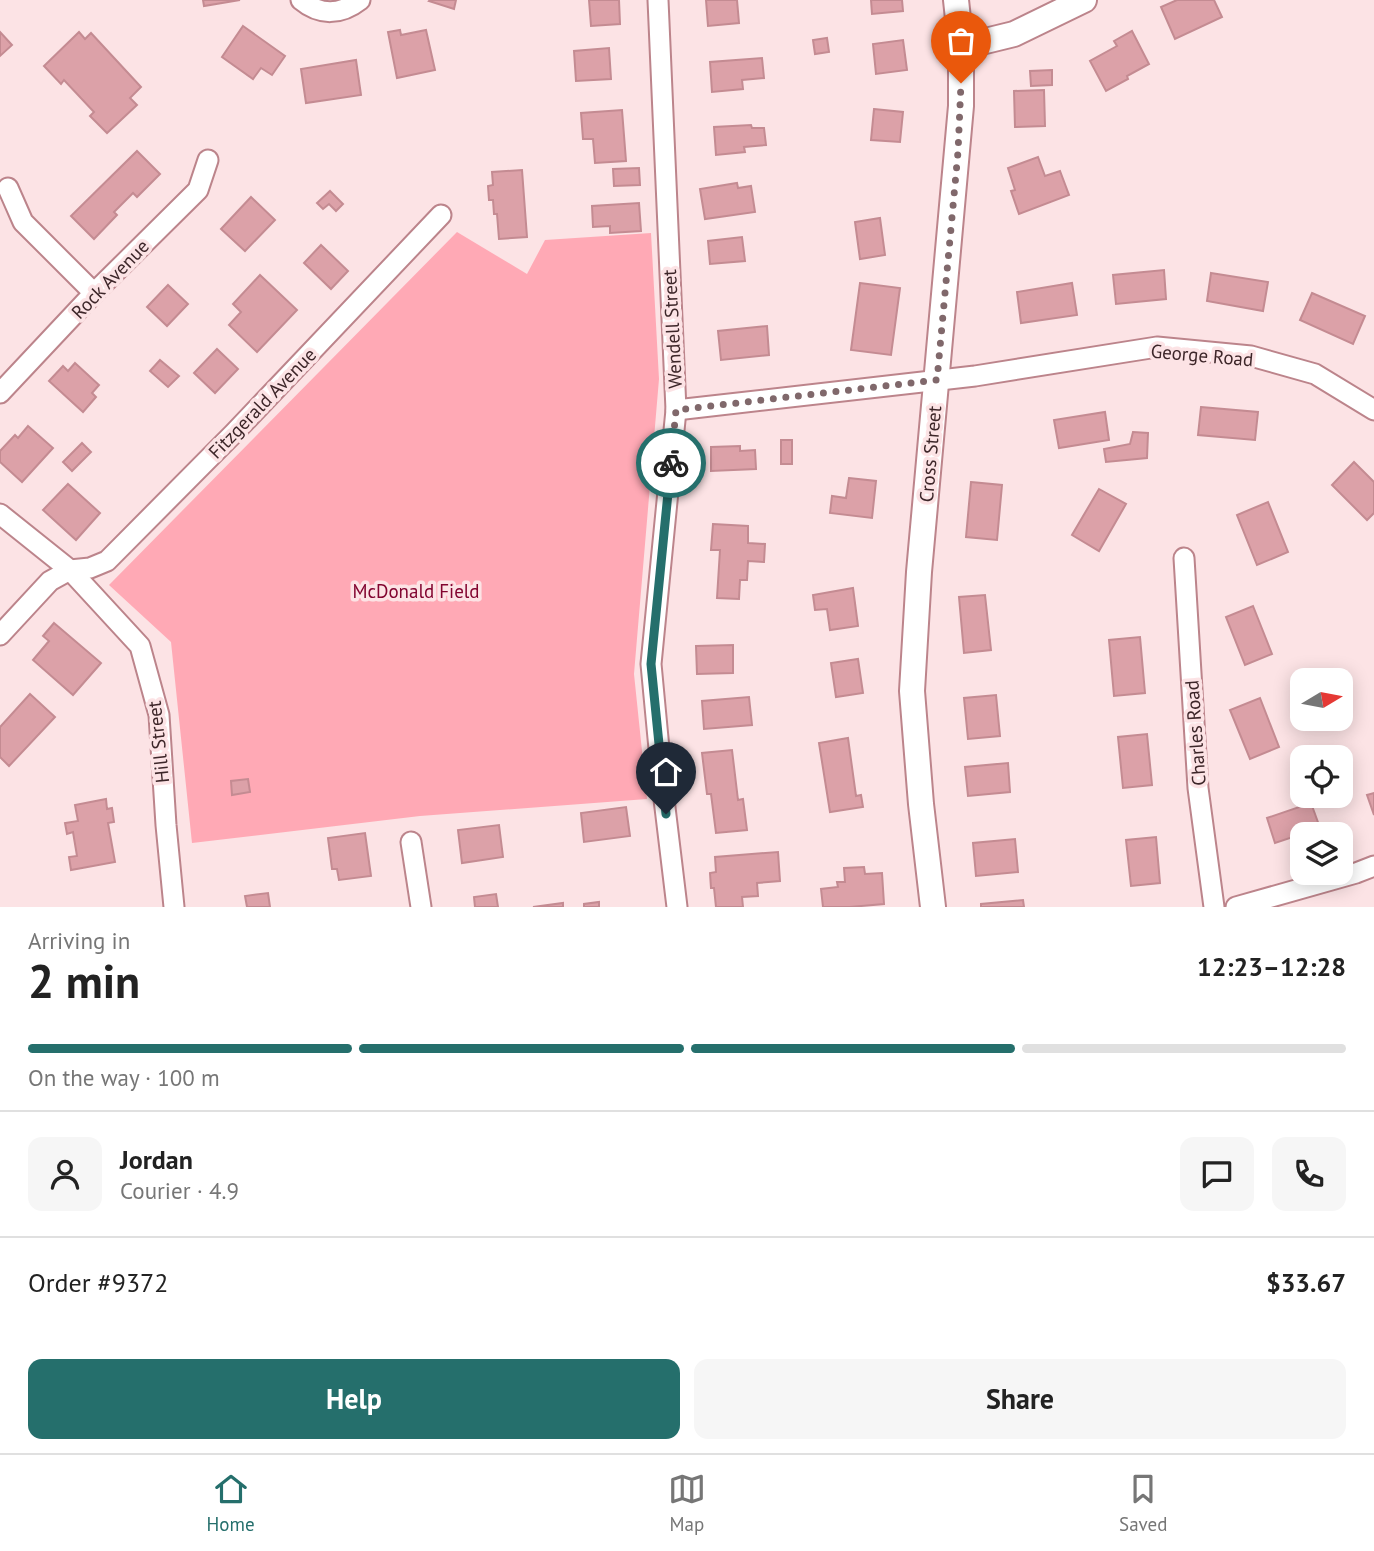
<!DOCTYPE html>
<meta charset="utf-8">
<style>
body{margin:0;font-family:"PT Sans",sans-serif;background:#f6f6f6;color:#222;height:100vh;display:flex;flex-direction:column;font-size:26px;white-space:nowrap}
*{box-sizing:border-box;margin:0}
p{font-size:23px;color:#767676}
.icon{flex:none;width:38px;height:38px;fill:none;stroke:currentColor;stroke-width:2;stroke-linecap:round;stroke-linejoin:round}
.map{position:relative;height:907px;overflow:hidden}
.side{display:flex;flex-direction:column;background:#fff;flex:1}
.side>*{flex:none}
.needle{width:46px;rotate:80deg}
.controls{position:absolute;left:1290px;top:668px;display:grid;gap:14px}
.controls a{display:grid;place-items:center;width:63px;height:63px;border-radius:14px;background:#fff;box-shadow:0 4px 18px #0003;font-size:35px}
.pin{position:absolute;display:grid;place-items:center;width:60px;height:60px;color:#fff;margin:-72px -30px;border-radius:50% 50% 50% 0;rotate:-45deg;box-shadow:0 0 7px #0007}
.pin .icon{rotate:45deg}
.courier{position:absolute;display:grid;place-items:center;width:70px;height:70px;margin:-35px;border:5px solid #256f6c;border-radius:50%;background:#fff;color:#222;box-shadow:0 2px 9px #0007}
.summary em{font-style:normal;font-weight:600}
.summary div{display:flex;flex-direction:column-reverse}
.summary{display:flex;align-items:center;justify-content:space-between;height:119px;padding:0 28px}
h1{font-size:46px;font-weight:600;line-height:52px}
.bar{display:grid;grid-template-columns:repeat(4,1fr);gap:10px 7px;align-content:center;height:84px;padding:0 28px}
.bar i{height:9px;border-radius:5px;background:#e0e0e0}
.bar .on{background:#256f6c}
.bar p{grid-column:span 4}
.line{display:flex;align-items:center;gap:18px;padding:0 28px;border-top:2px solid #e0e0e0}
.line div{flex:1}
.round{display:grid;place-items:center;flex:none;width:74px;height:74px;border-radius:14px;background:#f6f6f6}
.cta{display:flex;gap:14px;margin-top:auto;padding:14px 28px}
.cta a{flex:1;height:80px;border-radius:14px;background:#256f6c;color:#fff;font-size:28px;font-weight:600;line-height:80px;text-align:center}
.cta a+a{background:#f6f6f6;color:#222}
.tab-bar{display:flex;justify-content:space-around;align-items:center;height:98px;border-top:2px solid #e0e0e0;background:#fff;font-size:19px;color:#767676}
.tab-bar a{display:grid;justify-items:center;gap:4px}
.tab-bar .on{color:#256f6c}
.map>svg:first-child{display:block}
.green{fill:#ffa9b5}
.building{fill:#dca1a8;stroke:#c48b92;stroke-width:2}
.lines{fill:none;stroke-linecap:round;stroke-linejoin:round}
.minor-casing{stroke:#bc848b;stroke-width:23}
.tertiary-casing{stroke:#bc848b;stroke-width:28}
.minor{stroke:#fff;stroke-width:19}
.tertiary{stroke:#fff;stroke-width:24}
.done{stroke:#80686b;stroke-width:7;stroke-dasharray:0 12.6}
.route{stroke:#256f6c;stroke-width:9}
.labels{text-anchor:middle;stroke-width:7;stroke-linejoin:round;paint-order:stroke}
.street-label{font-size:19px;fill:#3d2629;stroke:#fce3e5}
.park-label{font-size:19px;fill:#820430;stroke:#fce3e5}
</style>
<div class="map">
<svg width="1374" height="907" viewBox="0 0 1374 907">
<rect width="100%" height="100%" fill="#fce3e5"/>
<polygon class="green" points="457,232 527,274 545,240 651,233 659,379 634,674 647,799 420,816 192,843 171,642 109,585"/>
<g class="building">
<polygon points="203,0 240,0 204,6"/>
<polygon points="430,0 456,0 454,9 429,1"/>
<polygon points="589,0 619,0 620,24 591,26"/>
<polygon points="706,0 737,0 739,23 708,26"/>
<polygon points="871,0 902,0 903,11 872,14"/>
<polygon points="1177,0 1214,0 1222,17 1175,39 1161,7"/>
<polygon points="243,26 285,56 272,75 261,68 253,79 222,57"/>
<polygon points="400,30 401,35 426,30 435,70 397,78 388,32"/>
<polygon points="1132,31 1149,64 1127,76 1128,79 1106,91 1090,61 1117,46 1114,41"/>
<polygon points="0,32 12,45 0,56"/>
<polygon points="79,32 85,39 91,33 141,87 130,98 137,105 107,133 90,116 94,112 64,80 61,84 44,66"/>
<polygon points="827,38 829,52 815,54 813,40"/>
<polygon points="903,40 907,70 876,74 873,44"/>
<polygon points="609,48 611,79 576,81 574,51"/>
<polygon points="762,58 764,78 742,80 743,89 712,92 710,62"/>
<polygon points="356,60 361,95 306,103 301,69"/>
<polygon points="1052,70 1052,85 1031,86 1030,71"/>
<polygon points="1044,90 1045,126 1015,127 1014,91"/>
<polygon points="874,109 903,112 900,142 871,140"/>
<polygon points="622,110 626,161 595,163 593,139 583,139 581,113"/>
<polygon points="751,125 752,128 764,128 766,145 744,147 745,152 716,155 714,127"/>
<polygon points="137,151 160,174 137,197 133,193 114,212 117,215 94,239 71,216"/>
<polygon points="1038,157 1045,176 1060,171 1069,195 1019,214 1011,191 1015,190 1008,168"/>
<polygon points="639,168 640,185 614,186 613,169"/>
<polygon points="522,170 527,237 499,239 497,214 494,214 493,200 489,200 488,186 493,185 492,172"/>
<polygon points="737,183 738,188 751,186 755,212 705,219 700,189"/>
<polygon points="330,191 343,204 336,211 329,204 323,209 317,203"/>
<polygon points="251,197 275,220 245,251 221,229"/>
<polygon points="639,203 641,231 610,233 610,226 593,227 592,206"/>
<polygon points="880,218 885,255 860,259 855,222"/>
<polygon points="742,237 745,261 710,264 708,241"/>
<polygon points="321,245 348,271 331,289 304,263"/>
<polygon points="1164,270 1166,299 1116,304 1113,275"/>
<polygon points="1211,273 1268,282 1263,311 1207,301"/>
<polygon points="260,275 297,310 257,352 229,325 241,312 233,304"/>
<polygon points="860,283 900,288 891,355 851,350"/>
<polygon points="1072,283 1077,315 1021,323 1017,292"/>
<polygon points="168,285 188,304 167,326 147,307"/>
<polygon points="1312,293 1365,316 1353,344 1300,320"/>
<polygon points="767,326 769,355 721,360 718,331"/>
<polygon points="217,349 238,369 215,393 194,373"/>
<polygon points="160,360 179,376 168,387 150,371"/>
<polygon points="75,363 99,385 92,393 96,397 83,412 49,381 63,366 68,371"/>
<polygon points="1201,407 1258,412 1255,440 1198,435"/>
<polygon points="1105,412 1109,440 1059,448 1054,420"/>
<polygon points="28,426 53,448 22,482 0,462 0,451 15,435 18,438"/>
<polygon points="1133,432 1148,433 1147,458 1106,462 1104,449 1130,444"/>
<rect x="781" y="440" width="11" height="24"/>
<polygon points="82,443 91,452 72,471 63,462"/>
<polygon points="740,446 740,451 755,450 756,469 711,471 711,447"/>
<polygon points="1354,462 1374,482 1374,513 1367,520 1332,485"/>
<polygon points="849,478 876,481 872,518 830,513 832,496 846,498"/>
<polygon points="971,482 1002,485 997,540 966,537"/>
<polygon points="68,484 100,513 76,540 43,510"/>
<polygon points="1099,489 1126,504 1099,551 1072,535"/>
<polygon points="1268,502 1288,552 1257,565 1237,515"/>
<polygon points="713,524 748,526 748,543 765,544 764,562 748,561 747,580 740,580 739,599 717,598 720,550 711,550"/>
<polygon points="853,588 858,626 830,630 827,609 815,610 813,595"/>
<polygon points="985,595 991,650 964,653 959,597"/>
<polygon points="1253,606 1272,654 1245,665 1226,617"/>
<polygon points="54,623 101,663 73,695 33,660 49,641 43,636"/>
<polygon points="1140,637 1145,693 1114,696 1109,640"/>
<polygon points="733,645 733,673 697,674 696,646"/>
<polygon points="858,659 863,693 836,697 831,663"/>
<polygon points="30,694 55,717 9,766 0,757 0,727"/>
<polygon points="996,695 1000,736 968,739 964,698"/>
<polygon points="749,697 752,725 704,729 702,701"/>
<polygon points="1260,698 1279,747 1250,759 1230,710"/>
<polygon points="1147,734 1152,785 1123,788 1118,737"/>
<polygon points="848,738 856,796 861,795 863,807 830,812 819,743"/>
<polygon points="732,750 738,800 743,799 747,830 716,833 711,794 707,794 702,753"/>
<polygon points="1008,763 1010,792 968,796 965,767"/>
<polygon points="248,779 250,792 232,795 231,781"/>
<polygon points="1374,793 1374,815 1367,795"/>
<polygon points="106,799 107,809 112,808 114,822 108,823 115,862 71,870 69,857 77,856 73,832 67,834 65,823 78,821 75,805"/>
<polygon points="1311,803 1320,828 1275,843 1267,818"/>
<polygon points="626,807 630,836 584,842 581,813"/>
<polygon points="499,825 503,857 462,863 458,830"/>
<polygon points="365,833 371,876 339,880 337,869 332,869 328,838"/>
<polygon points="1156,837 1160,883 1131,886 1126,840"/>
<polygon points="1015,839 1018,872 976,876 973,843"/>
<polygon points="778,852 780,881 757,883 758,896 742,897 743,907 716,907 714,888 711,888 710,873 716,872 715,857"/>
<polygon points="864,867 865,874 882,873 884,904 850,907 823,907 821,889 838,887 837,882 845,882 844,868"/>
<polygon points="268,893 270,907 247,907 245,896"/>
<polygon points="496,894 498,907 475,907 474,897"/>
<polygon points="1023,900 1024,907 981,907 981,904"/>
<polygon points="599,902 599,907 584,907 584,904"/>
<polygon points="563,903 563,907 533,907"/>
</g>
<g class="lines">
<g class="minor-casing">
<g id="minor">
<path d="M301,0C320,16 341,15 360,0"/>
<polyline points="658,0 676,410 651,664 663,791 677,907"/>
<polyline points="8,188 23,222 94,293"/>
<polyline points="0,393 94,293 198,190 208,160"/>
<polyline points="676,410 975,376 1157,347 1251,356 1315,374 1374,410"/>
<polyline points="0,514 70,570 140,646 159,715 166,825 174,907"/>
<polyline points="1184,558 1198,788 1214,907"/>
<polyline points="0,635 50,581 70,570 90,568 107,561 234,433 441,215"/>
<polyline points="411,842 421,907"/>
<polyline points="1236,907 1356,873 1374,866"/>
</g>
</g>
<g class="tertiary-casing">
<g id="tertiary">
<polyline points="961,47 1014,34 1084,0"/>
<polyline points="933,907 921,804 912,691 919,572 961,106 961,47 956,0"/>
</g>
</g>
<use href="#minor" class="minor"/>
<use href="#tertiary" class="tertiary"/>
</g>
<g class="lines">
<polyline class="done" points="671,463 676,410 937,380 958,152 961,83"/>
<polyline class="route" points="666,814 651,664 671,463"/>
</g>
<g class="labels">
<g class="street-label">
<text transform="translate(110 279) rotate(-46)" y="7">Rock Avenue</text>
<text transform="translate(672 329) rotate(-93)" y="7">Wendell Street</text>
<text transform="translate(1202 355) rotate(5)" y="7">George Road</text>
<text transform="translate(262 403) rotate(-46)" y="7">Fitzgerald Avenue</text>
<text transform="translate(930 454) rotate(-85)" y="7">Cross Street</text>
<text transform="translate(1195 733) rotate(-94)" y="7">Charles Road</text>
<text transform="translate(158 742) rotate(-96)" y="7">Hill Street</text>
</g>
<g class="park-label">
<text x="416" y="598">McDonald Field</text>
</g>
</g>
</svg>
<div class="controls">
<a><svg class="needle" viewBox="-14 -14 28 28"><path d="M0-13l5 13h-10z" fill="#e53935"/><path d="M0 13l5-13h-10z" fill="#767676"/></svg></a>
<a><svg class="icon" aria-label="locate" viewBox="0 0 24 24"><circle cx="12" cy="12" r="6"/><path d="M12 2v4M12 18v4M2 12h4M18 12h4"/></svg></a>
<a><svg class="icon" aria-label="layers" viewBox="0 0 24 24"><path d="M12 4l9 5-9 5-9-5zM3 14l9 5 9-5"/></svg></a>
</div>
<div class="pin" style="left:961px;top:83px;background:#ea580c"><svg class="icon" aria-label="bag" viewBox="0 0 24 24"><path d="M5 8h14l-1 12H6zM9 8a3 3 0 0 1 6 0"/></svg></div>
<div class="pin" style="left:666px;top:814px;background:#1f2937"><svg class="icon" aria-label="home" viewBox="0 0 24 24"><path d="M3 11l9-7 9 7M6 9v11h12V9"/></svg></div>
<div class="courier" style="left:671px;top:463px"><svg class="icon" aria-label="bike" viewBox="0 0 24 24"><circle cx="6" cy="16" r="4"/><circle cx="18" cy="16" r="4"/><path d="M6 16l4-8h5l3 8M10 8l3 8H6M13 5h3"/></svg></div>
</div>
<section class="side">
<div class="summary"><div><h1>2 min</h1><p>Arriving in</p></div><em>12:23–12:28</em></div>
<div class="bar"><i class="on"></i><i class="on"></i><i class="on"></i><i></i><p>On the way · 100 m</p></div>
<div class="line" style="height:126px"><a class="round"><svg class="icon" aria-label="person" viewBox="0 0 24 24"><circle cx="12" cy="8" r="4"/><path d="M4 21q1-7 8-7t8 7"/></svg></a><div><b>Jordan</b><p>Courier · 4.9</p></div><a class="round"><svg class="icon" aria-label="chat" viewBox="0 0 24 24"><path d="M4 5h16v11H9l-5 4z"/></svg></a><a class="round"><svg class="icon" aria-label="phone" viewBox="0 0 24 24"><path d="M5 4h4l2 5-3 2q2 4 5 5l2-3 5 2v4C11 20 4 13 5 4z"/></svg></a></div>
<div class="line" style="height:91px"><div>Order #9372</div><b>$33.67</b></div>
<div class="cta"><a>Help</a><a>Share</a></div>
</section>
<nav class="tab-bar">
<a class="on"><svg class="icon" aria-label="home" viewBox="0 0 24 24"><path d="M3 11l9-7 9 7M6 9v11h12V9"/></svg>Home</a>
<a><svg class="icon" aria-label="map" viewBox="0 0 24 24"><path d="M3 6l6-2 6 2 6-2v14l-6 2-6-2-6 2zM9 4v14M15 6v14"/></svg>Map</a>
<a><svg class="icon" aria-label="saved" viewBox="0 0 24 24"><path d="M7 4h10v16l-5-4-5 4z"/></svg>Saved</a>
</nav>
